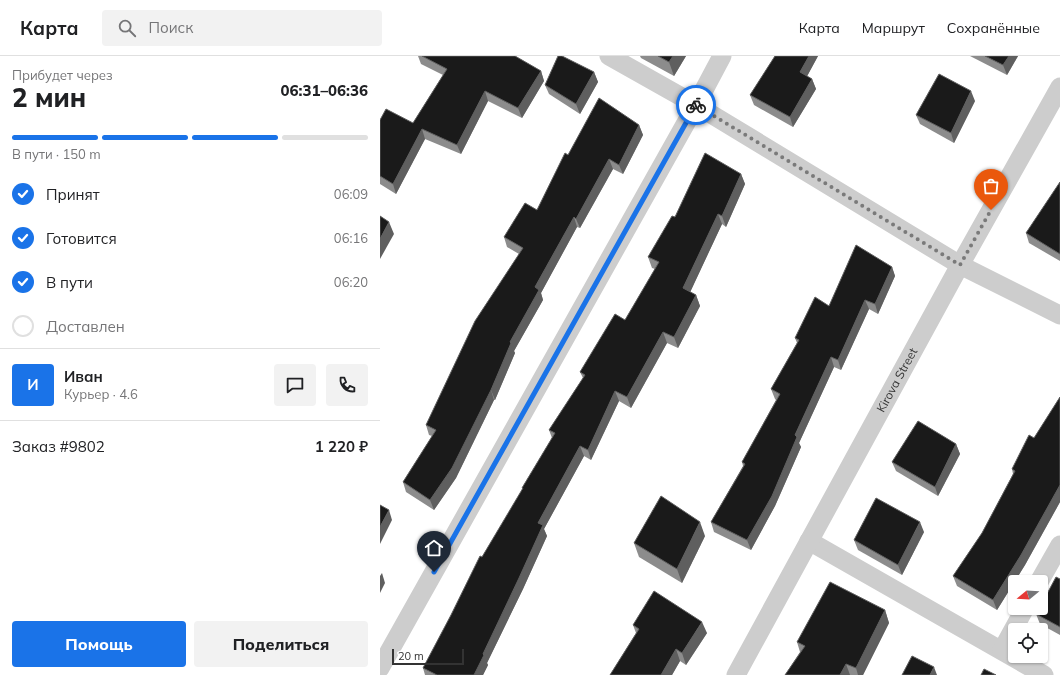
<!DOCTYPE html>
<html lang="ru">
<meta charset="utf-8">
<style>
body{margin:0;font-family:Mulish,sans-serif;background:#f2f2f2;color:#202124;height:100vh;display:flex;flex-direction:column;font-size:15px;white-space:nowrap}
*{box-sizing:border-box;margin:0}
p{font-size:13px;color:#757577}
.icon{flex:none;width:22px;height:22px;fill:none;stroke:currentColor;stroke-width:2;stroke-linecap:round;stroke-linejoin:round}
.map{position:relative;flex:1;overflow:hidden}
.sheet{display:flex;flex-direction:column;background:#fff;width:380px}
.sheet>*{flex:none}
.needle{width:26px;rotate:252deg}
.tools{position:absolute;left:628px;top:519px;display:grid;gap:8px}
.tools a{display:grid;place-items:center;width:40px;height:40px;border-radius:4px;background:#fff;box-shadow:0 1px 3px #0004;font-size:20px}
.scale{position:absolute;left:12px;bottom:10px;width:72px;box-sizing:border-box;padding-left:4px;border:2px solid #333;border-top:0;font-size:11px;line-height:14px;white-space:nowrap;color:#333;-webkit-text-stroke:3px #fff;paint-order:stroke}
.pin{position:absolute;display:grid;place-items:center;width:34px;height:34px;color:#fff;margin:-41px -17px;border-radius:50% 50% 50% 0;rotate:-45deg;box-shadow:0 0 4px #0007}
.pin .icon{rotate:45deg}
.courier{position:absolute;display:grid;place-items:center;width:40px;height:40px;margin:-20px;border:3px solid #1a73e8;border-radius:50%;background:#fff;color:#222;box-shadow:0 1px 5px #0007}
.headline em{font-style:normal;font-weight:800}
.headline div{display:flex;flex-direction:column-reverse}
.headline{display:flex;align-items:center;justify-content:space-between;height:68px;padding:0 12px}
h1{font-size:26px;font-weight:800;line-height:30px}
.bar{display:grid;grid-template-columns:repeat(4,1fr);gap:6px 4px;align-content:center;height:48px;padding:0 12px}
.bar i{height:5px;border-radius:3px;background:#e0e0e0}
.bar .selected{background:#1a73e8}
.bar p{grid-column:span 4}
.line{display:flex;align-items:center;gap:10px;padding:0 12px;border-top:1px solid #e0e0e0}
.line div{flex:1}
.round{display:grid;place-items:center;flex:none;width:42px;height:42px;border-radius:4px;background:#f2f2f2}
ol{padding:0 12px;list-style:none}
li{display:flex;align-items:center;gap:12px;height:44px}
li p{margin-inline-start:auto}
li .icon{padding:4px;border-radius:50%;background:#1a73e8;color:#fff;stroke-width:4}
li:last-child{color:#757577}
li i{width:22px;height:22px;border:2px solid #e0e0e0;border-radius:50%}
.cta{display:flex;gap:8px;margin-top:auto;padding:8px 12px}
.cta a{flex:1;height:46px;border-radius:4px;background:#1a73e8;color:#fff;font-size:16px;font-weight:800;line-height:46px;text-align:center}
.cta a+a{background:#f2f2f2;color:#202124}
header{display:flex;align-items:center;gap:24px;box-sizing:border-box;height:56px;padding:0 20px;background:#fff;border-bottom:1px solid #e0e0e0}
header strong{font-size:19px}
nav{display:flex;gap:22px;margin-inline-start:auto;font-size:14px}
.search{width:280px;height:36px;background:#f2f2f2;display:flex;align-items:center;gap:10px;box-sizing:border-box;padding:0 14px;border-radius:4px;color:#757577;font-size:15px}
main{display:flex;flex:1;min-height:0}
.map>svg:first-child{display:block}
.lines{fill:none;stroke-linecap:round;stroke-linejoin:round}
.minor{stroke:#cdcdcd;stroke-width:19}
.wall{fill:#8c8c8c}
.shaded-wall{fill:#5f5f5f}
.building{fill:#1a1a1a;stroke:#5f5f5f}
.done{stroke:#7a7a7a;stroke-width:4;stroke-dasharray:0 7.2}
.route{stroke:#1a73e8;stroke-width:5}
.labels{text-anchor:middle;stroke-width:4;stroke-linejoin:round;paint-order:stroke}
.street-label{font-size:12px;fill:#333;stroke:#fff}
</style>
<header>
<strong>Карта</strong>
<div class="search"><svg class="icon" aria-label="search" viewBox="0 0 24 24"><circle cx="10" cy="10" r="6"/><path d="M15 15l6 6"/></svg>Поиск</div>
<nav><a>Карта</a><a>Маршрут</a><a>Сохранённые</a></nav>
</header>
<main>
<section class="sheet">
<div class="headline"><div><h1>2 мин</h1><p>Прибудет через</p></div><em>06:31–06:36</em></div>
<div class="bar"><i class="selected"></i><i class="selected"></i><i class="selected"></i><i></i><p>В пути · 150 m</p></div>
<ol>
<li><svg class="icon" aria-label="check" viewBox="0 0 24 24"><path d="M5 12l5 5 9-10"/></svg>Принят<p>06:09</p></li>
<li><svg class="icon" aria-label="check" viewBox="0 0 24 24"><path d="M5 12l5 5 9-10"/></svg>Готовится<p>06:16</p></li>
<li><svg class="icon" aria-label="check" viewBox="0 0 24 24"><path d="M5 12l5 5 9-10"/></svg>В пути<p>06:20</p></li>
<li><i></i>Доставлен</li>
</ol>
<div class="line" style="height:72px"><b class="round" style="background:#1a73e8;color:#fff">И</b><div><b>Иван</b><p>Курьер · 4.6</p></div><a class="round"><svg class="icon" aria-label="chat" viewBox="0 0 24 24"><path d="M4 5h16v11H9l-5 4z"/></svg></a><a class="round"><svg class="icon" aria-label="phone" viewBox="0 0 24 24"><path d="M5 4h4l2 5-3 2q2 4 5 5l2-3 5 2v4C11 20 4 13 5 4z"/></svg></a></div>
<div class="line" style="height:52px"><div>Заказ #9802</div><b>1 220 ₽</b></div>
<div class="cta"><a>Помощь</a><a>Поделиться</a></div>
</section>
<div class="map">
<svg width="680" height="619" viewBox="0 0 680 619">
<rect width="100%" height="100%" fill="#fff"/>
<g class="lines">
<g class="minor">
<polyline points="229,0 316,49 580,209 680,259"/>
<polyline points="429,485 664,619"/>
<polyline points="659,526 680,489"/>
<polyline points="622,594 645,552"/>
<polyline points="0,612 316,49 342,0"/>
<path id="s1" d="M356,619L580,209L680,31"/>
</g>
</g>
<g class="wall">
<polygon points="38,0 135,0 161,15 164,25 142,62 108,45 81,98 45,83 16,138 0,128 0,64 33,67 63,19 41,8"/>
<polygon points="260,0 306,0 294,20 261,2"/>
<polygon points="395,0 438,0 427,20 432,23 436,33 413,71 374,49 370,39"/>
<polygon points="590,0 638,0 627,19"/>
<polygon points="214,16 218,26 200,58 169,38 165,29"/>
<polygon points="595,45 574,87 540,68 536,59"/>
<polygon points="259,69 263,79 243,118 233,113 200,172 197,171 161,237 163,244 134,295 135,297 115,344 114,344 76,422 54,454 26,436 23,426 52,380 49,379 46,369 139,198 127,191 124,181 157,154 188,99"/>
<polygon points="361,118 365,128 346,171 342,168 310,236 316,239 320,250 298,292 287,287 251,352 239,345 211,404 204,400 164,473 167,480 143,533 107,607 108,609 103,619 45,619 43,612 102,501 143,433 142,432 172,382 169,374 203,322 200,316 245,264 275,213 272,212 268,201 295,161"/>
<polygon points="680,126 680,205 649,187 646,177"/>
<polygon points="512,211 515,220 498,258 489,253 461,314 454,311 419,387 421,391 395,450 371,494 334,476 331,466 363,410 362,406 396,344 395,343 391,333 417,287 415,282 449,250"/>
<polygon points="680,341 680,446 645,509 617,554 577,530 573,520 602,477 633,418 632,413 654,382"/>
<polygon points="576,388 580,398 558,440 516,415 512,406"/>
<polygon points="544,476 522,519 478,494 474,484"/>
<polygon points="325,480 302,527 259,501 254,487"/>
<polygon points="680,523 680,579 660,568 656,558"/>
<polygon points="505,554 509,567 483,619 405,619 420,596 417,586"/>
<polygon points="253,569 327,577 306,609 300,605 292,619 230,619 256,577"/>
</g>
<g class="shaded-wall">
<polygon points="293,0 306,0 294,20 289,6"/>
<polygon points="429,0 438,0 424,26 420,16"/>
<polygon points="629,0 638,0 627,19 623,9"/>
<polygon points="161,15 164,25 142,62 138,52"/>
<polygon points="214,16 218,26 200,58 196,48"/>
<polygon points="432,23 436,33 413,71 410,61"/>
<polygon points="105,35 108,45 81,98 77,89"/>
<polygon points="591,35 595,45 574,87 571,77"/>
<polygon points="259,69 263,79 243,118 239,109"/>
<polygon points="42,73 45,83 16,138 13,128"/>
<polygon points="229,103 233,113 200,172 196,163"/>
<polygon points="361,118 365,128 346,171 342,160"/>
<polygon points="338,158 342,168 307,243 303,232"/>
<polygon points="194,161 197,171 161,237 163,244 134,295 135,297 115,344 111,334 130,286 155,231"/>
<polygon points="9,166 14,178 0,203 0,183"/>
<polygon points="512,211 515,220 498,258 495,248"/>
<polygon points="316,239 320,250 298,292 294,281"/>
<polygon points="485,244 489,253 461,314 458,304"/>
<polygon points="283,276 287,287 251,352 247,341"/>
<polygon points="451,301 454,311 419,387 421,391 395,450 371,494 367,484"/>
<polygon points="111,334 114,344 76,422 54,454 50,444"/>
<polygon points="235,335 239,345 211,404 208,394"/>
<polygon points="576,388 580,398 558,440 555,431"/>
<polygon points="200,390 204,400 164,473 167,480 143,533 107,607 108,609 103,619 94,619 158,467"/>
<polygon points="680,429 680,446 645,509 617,554 613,544"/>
<polygon points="9,454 12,464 0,488 0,471"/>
<polygon points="320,466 325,480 302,527 297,513"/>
<polygon points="540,466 544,476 522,519 518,509"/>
<polygon points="2,517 5,527 0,537 0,520"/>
<polygon points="505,554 509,567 483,619 478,619 476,612"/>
<polygon points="322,566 327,577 306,609 302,597"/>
<polygon points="296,593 300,605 292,619 281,619"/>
<polygon points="466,608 470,619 460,619"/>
<polygon points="554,611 557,619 550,619"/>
</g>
<g class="building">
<polygon points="42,0 135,0 161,15 138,52 105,35 77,89 42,73 13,128 0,120 0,64 6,53 33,67 67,13"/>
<polygon points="178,0 182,0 214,16 196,48 165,29"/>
<polygon points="278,0 293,0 289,6"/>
<polygon points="395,0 429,0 420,16 432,23 410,61 370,39"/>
<polygon points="605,0 629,0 623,9"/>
<polygon points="559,18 591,35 571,77 536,59"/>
<polygon points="219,42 259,69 239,109 229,103 196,163 194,161 155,231 159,234 130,286 131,287 111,334 72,412 50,444 23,426 56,374 46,369 95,265 143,192 124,181 145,147 157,154 185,97 188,99"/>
<polygon points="325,97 361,118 342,160 338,158 303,232 316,239 294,281 283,276 247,341 235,335 208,394 200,390 158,467 163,469 139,522 103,598 104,599 94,619 57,619 43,612 71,559 100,500 102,501 143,432 142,432 175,377 169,374 205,319 200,316 235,258 245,264 279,206 268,201 292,160 295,161"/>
<polygon points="680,126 680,198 646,177"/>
<polygon points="0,160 9,166 0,183"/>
<polygon points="476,189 512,211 495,248 485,244 458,304 451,301 415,379 417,381 392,440 367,484 331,466 365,408 362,406 400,338 391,333 419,284 415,282 435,241 449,250"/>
<polygon points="680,341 680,429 641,499 613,544 573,520 602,477 635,415 632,413 649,379 654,382"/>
<polygon points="538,365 576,388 555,431 512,406"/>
<polygon points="281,440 320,466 297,513 254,487"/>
<polygon points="496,442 540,466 518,509 474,484"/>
<polygon points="0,449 9,454 0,471"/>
<polygon points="676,521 680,523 680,571 656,558 660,552 661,552 661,549"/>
<polygon points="450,526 505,554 476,612 466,608 460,619 405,619 425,590 417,586"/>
<polygon points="274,535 322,566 302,597 296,593 281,619 230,619 259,573 253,569"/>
<polygon points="532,600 554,611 550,619 522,619"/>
<polygon points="604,613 616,619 601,619"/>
</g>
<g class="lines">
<polyline class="done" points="316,49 580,209 611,154"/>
<polyline class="route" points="54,516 316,49"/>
</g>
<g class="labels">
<g class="street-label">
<text dy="4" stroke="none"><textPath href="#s1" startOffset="336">Kirova Street</textPath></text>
</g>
</g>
</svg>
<div class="tools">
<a><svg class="needle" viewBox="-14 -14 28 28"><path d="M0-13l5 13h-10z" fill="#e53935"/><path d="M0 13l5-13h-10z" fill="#757577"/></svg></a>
<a><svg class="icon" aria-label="locate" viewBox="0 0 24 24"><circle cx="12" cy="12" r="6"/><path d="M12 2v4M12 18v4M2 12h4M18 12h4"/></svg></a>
</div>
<div class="scale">20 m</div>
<div class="pin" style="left:611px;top:154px;background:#ea580c"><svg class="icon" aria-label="bag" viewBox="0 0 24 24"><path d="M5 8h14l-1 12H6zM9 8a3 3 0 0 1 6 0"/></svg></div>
<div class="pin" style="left:54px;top:516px;background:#1f2937"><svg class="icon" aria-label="home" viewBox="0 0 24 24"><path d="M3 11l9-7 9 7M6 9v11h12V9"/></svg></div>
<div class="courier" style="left:316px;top:49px"><svg class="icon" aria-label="bike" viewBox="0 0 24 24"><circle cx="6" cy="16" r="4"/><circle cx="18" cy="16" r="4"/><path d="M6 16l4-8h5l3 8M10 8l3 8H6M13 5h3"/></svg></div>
</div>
</main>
